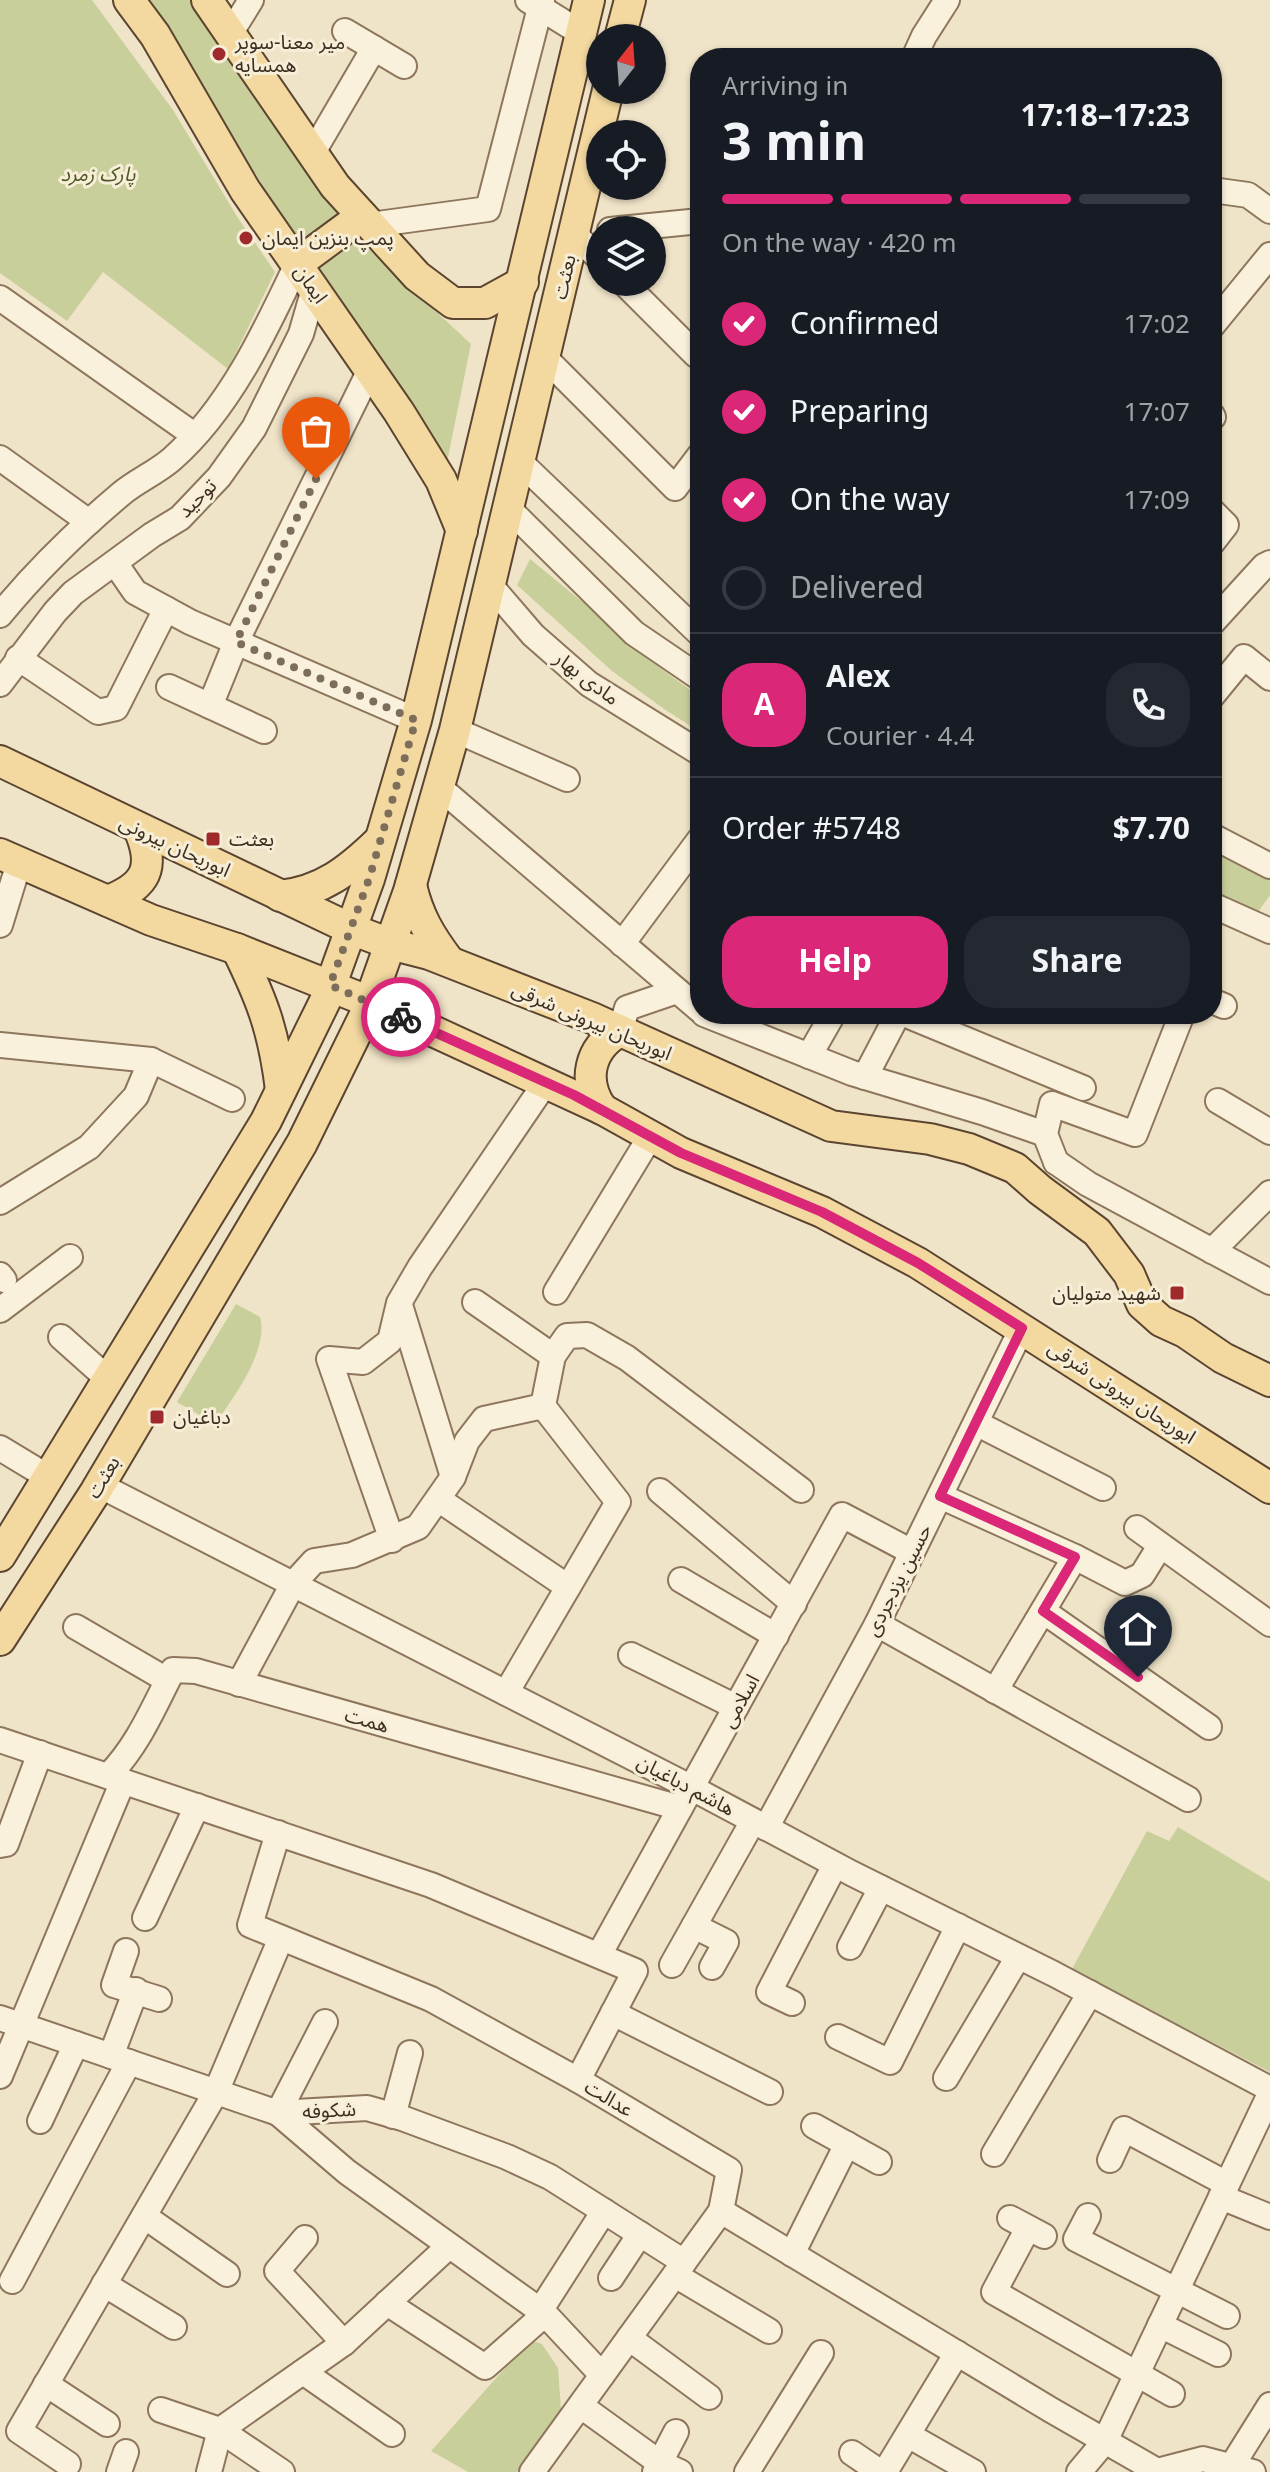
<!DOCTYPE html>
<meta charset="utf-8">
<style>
body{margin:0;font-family:Georgia,"Noto Sans Arabic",serif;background:#242831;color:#f1f3f6;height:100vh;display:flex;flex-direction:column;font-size:30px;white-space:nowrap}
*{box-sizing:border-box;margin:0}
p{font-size:26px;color:#9ea1a6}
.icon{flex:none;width:44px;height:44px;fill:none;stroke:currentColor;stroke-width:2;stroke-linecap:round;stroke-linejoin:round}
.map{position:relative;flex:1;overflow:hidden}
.side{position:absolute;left:690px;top:48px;width:532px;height:976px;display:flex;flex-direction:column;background:#171b24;border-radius:32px;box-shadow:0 2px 6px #0004}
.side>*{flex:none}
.needle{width:52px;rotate:17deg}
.fabs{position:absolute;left:586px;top:24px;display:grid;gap:16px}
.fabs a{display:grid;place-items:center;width:80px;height:80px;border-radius:50%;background:#171b24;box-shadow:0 2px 6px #0004;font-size:40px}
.pin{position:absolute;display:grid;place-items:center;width:68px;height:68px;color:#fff;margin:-82px -34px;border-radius:50% 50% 50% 0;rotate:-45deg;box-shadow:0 0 8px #0007}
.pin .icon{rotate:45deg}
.courier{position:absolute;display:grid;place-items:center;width:80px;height:80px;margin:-40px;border:6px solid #db2777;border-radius:50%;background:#fff;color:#222;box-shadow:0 2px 10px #0007}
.head em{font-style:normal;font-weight:700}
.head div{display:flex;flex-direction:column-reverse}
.head{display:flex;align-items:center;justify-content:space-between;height:136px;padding:0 32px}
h1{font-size:52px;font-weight:700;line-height:60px}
.bar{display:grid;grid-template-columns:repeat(4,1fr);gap:12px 8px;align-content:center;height:96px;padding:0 32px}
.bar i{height:10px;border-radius:6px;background:#363941}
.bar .on{background:#db2777}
.bar p{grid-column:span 4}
.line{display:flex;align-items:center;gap:20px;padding:0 32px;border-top:2px solid #363941}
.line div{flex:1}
.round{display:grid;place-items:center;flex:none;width:84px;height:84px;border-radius:32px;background:#242831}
ol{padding:0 32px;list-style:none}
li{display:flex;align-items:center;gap:24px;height:88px}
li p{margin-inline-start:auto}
li .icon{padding:8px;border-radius:50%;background:#db2777;color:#fff;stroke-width:4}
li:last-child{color:#9ea1a6}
li i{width:44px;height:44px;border:4px solid #363941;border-radius:50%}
.action{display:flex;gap:16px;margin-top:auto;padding:16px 32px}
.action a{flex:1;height:92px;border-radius:32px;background:#db2777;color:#fff;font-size:32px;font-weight:700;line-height:92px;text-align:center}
.action a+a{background:#242831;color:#f1f3f6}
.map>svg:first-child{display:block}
.green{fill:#c9cf9b}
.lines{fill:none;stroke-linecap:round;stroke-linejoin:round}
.minor-casing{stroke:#8d765c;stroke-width:28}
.major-casing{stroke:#5b4430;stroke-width:34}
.minor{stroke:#faf1dc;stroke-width:24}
.major{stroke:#f3d9a0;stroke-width:30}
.done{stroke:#7c6e5b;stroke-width:8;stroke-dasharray:0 14.4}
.route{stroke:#db2777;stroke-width:10}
.poi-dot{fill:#9e2a2b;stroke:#f7eed8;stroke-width:3}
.labels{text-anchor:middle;stroke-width:6;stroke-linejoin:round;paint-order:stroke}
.poi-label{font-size:20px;fill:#3d2e20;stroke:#f7eed8;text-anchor:start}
.park-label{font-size:20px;font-style:italic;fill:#4d5a26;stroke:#f7eed8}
.street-label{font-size:20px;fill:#3d2e20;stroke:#f7eed8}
</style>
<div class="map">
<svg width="1270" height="2472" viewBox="0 0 1270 2472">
<rect width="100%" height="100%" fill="#f0e4c8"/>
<g class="green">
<polygon points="0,0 92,0 173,110 238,218 275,272 228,369 103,272 67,321 0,273"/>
<polygon points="146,0 196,0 338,213 297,244 173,35"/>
<polygon points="358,239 471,344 447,462 316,271"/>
<polygon points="530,559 585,604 623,641 700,697 700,732 664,709 612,671 517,585"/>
<polygon points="1212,847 1270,878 1270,895 1256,915 1212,895"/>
<path d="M236,1304L260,1317C269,1350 234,1397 215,1424L177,1402Z"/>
<polygon points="1178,1827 1270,1882 1270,2072 1072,1969 1147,1831 1169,1841"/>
<polygon points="530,2340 542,2344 558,2368 561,2410 517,2472 468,2472 431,2451"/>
</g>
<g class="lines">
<g class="minor-casing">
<g id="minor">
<polyline points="528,0 581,33"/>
<polyline points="345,31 404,66"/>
<polyline points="230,34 251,0"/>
<polyline points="914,58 924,36 947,0"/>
<polyline points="312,154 374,48"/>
<polyline points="1212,190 1248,195 1270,211"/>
<polyline points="370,225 488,209 542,0"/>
<polyline points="610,230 700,221"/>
<polyline points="574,234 600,259"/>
<polyline points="623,282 696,355"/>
<polyline points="0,298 194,435"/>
<polyline points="1212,326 1270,255"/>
<polyline points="545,358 675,488 700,455"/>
<polyline points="1212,415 1213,417"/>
<polyline points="0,458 89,522"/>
<polyline points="520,462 700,634"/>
<polyline points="509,509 634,633 700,678"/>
<polyline points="1212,511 1226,525 1212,543"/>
<polyline points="115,563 135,592 190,622 416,720"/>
<polyline points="490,585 533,635 589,684 700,753"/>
<path d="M0,615C36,571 77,531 121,494C136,481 156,473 172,459C229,409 265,332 297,264"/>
<polyline points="1212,623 1264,566 1270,563"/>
<polyline points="18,658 98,712 116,708 166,609"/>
<polyline points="0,684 55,612 73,593 152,535 180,518 219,477 254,428 301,334 314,289"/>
<polyline points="169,687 264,731"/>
<polyline points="1212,696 1244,657 1270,678"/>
<polyline points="210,706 236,642 370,370"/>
<polyline points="455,730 567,779"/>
<polyline points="439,787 700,1010"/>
<polyline points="1212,836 1270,866"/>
<polyline points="1212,905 1270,931"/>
<polyline points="0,925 19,863"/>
<polyline points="622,944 700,839"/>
<polyline points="1212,1001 1224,1006"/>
<polyline points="704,1014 852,1073 982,1112 1045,1134"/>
<polyline points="904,1014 1083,1088"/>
<polyline points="620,1031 627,1008 677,991"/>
<polyline points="0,1045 151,1060 232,1099"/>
<polyline points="809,1056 833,1014"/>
<polyline points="865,1077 898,1014"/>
<polyline points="1218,1101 1270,1132"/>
<polyline points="1056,1162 1045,1134 1052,1104 1135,1134 1182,1014"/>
<polyline points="1056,1162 1088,1184 1270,1282"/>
<polyline points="0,1202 89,1147 136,1096 151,1060"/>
<polyline points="1212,1251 1270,1193"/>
<polyline points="0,1275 4,1280"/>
<polyline points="556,1292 650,1137"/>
<polyline points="475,1302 553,1356"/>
<polyline points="400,1305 453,1477"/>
<polyline points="0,1310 70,1257"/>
<polyline points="61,1337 108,1379"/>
<polyline points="976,1423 1103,1488"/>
<polyline points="0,1448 48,1477"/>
<polyline points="99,1485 692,1788 851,1873 1054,1974 1270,2089"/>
<polyline points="660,1491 794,1604"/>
<polyline points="940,1496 1075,1557 1125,1583 1142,1575 1160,1546"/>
<polyline points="438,1499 568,1587"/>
<polyline points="1137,1528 1270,1624"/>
<polyline points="392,1540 329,1359 363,1362 390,1341 399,1303 420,1267 546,1082"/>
<polyline points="681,1580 776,1636"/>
<polyline points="1043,1611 1209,1727"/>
<polyline points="877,1624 1188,1799"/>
<polyline points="76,1627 167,1680"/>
<polyline points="631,1655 736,1707"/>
<polyline points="239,1684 293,1584 314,1561 352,1555 418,1527 453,1477 467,1441 484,1419 543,1406 553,1356 567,1336 587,1335 627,1358 801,1490"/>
<polyline points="995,1691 1075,1557"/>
<polyline points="506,1693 618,1502 543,1406"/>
<polyline points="0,1740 431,1885 635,1971 578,2080 729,2170 721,2211 1051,2410 1157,2471 1203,2459 1253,2472"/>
<path d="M108,1776C138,1746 153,1708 173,1670L196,1671L680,1808"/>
<polyline points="766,1828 877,1624 1022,1328"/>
<polyline points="278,1833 250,1925 431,1999 578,2080"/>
<polyline points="0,1845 6,1844 40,1753"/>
<polyline points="145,1918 197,1806"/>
<polyline points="694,1926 726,1942 712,1967"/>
<polyline points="850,1947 881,1888"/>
<polyline points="126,1951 114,1985 159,1999"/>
<polyline points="599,1955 842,1515 912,1552"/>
<polyline points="672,1965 753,1821"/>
<polyline points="792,2003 769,1992 835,1865"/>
<polyline points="613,2013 770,2092"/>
<polyline points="0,2018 278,2113 367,2108 402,2118 507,2157 550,2177 684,2262"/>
<polyline points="838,2037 890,2062 958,1926"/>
<polyline points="111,2056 136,1990"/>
<polyline points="0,2076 123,1781"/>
<polyline points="946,2078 1018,1957"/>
<polyline points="278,2113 347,2172 545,2314 602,2375"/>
<polyline points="278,2113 325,2022"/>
<polyline points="393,2116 410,2053"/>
<polyline points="40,2121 76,2044"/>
<polyline points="814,2126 879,2162"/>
<polyline points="994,2154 1090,1993"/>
<polyline points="1110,2160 1124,2129 1227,2184"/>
<polyline points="1221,2197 1270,2217"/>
<polyline points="144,2216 227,2274"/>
<polyline points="1088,2216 1076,2239 1227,2316"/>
<polyline points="1010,2218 1044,2236"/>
<polyline points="1028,2228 994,2292 1172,2394"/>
<polyline points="305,2238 277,2271 344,2343"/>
<polyline points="792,2254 847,2144"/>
<polyline points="675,2275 769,2331"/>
<polyline points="611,2278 640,2234"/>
<polyline points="12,2281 129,2062"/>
<polyline points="104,2284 174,2327"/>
<polyline points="387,2303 485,2367 545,2314"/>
<polyline points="540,2311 604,2211"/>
<polyline points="1160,2325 1218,2354"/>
<polyline points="629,2338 709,2397"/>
<polyline points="303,2372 392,2434"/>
<polyline points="46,2384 107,2424"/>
<polyline points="581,2406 660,2463 680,2472"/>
<polyline points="161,2410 220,2430 282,2472"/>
<polyline points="908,2435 973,2472"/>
<polyline points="852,2453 880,2472"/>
<polyline points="68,2464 19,2431 216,2092 281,1938"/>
<polyline points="119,2472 126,2452"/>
<polyline points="209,2472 220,2430 344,2343 449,2246"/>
<polyline points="532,2472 721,2211"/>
<polyline points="655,2472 676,2432"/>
<polyline points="747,2472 821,2353"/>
<polyline points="885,2472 957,2353"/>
<polyline points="1079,2472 1105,2441 1270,2094"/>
<polyline points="1228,2472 1270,2405"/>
</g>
</g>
<g class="major-casing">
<g id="major">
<polyline points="129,0 155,35 245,190 399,412 441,480 462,531"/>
<polyline points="207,0 335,186 417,276 453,303 485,303 523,282"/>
<polyline points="620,38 630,0"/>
<polyline points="297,264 362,216"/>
<polyline points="0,761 351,929 390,944 429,954 592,1018 831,1126 930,1139 969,1149 1015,1168 1040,1190 1097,1232 1129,1274 1142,1304 1161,1321 1185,1332 1223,1358 1270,1381"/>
<polyline points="0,854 151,920 237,949 370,1002 602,1109 681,1153 822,1212 918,1263 1270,1488"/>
<path d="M411,885C418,916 430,936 449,961"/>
<path d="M280,896C323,891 349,870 379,841"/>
<path d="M108,901C146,886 156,868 139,829"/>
<path d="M237,949C263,1002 274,1032 281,1090"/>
<path d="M602,1109C582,1081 589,1048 620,1031"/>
<polyline points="0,1556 266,1121 325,1001 369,879 416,720 589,0"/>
<polyline points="0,1640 96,1491 302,1143 365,1015 409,891 455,730 608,90"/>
</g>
</g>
<use href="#minor" class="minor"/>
<use href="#major" class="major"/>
</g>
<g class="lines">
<polyline class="done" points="316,479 236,642 416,720 369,879 330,985 401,1017"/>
<polyline class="route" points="401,1017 574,1095 681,1153 822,1212 918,1263 1022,1328 940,1496 1075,1557 1043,1611 1138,1677"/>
</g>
<g class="poi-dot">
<circle cx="219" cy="54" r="8"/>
<circle cx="246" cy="238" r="8"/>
<rect x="205" y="831" width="16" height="16" rx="4"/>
<rect x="1169" y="1285" width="16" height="16" rx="4"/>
<rect x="149" y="1409" width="16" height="16" rx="4"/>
</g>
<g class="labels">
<g class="poi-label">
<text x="235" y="49">میر معنا-سوپر<tspan x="235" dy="23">همسایه</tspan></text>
<text x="262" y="245">پمپ بنزین ایمان</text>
<text x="229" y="846">بعثت</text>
<text x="1161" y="1300" text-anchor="end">شهید متولیان</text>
<text x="173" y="1424">دباغیان</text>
</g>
<g class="park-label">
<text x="98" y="181">پارک زمرد</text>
</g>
<g class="street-label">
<text transform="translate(564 277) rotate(-77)" y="7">بعثت</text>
<text transform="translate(311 284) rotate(55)" y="7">ایمان</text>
<text transform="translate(197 498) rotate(-45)" y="7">توحید</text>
<text transform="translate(587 678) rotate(37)" y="7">مادی بهار</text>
<text transform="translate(175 846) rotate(25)" y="7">ابوریحان بیرونی</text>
<text transform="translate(592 1021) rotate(23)" y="7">ابوریحان بیرونی شرقی</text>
<text transform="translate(1122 1392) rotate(33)" y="7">ابوریحان بیرونی شرقی</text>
<text transform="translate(103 1477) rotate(-59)" y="7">بعثت</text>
<text transform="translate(898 1580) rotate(-63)" y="7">حسین یزدجردی</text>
<text transform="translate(740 1701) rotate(-61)" y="7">اسلامی</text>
<text transform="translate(367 1720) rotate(16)" y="7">همت</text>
<text transform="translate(686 1785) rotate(28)" y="7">هاشم دباغیان</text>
<text transform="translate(609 2098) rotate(31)" y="7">عدالت</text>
<text transform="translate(329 2110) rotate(-3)" y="7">شکوفه</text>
</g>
</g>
</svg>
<div class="fabs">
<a><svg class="needle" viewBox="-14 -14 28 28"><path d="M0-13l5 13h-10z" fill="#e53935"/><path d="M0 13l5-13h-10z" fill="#9ea1a6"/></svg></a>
<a><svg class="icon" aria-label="locate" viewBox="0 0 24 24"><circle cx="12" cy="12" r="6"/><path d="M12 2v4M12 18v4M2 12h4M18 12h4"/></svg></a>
<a><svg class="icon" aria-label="layers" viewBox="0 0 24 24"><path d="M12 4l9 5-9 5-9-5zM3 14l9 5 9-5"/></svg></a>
</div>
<div class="pin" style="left:316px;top:479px;background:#ea580c"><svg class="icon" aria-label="bag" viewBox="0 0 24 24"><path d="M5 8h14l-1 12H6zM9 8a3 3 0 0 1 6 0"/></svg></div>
<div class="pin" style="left:1138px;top:1677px;background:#1f2937"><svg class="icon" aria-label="home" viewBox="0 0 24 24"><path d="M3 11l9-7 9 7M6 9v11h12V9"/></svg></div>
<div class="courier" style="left:401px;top:1017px"><svg class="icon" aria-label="bike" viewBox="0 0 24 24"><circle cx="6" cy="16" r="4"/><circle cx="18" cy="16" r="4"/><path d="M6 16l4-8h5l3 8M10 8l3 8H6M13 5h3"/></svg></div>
<section class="side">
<div class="head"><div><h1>3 min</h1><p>Arriving in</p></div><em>17:18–17:23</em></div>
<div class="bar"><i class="on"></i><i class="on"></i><i class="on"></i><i></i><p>On the way · 420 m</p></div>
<ol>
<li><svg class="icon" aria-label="check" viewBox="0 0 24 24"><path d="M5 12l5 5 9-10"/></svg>Confirmed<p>17:02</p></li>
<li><svg class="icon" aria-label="check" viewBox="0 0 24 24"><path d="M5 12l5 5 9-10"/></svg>Preparing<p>17:07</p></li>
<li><svg class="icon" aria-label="check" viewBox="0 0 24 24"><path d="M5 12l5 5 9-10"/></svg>On the way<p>17:09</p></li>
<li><i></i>Delivered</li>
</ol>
<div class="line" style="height:144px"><b class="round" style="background:#db2777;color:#fff">A</b><div><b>Alex</b><p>Courier · 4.4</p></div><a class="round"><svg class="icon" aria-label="phone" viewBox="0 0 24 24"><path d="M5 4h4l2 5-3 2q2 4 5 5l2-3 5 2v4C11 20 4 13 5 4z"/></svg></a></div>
<div class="line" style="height:104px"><div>Order #5748</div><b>$7.70</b></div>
<div class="action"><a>Help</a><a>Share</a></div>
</section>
</div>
